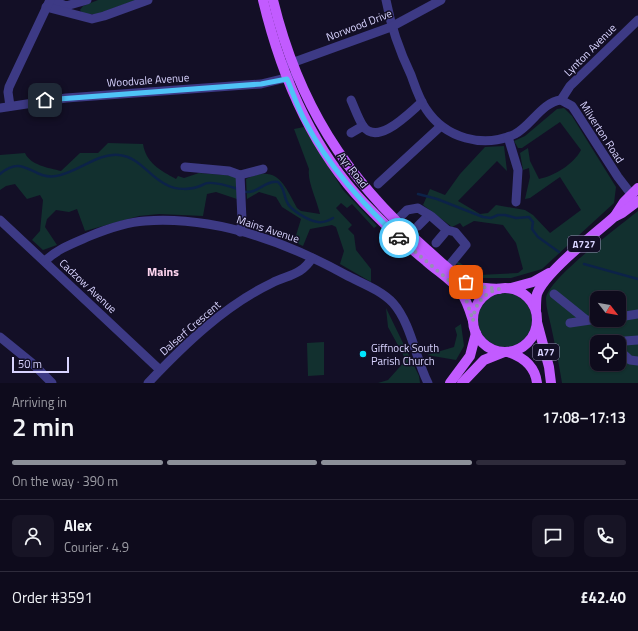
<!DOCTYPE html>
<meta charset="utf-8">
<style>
body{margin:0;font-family:"Titillium Web",sans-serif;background:#171425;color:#f1f3f6;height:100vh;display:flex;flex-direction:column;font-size:15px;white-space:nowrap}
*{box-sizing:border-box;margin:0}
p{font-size:13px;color:#9b9ba3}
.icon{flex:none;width:22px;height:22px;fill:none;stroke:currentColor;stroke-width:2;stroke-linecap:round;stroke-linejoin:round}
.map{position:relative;height:383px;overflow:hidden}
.details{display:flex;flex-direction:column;background:#0e0b1c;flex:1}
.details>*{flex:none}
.needle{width:26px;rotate:121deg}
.buttons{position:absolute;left:590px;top:291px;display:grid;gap:8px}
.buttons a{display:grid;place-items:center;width:36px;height:36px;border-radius:8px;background:#0e0b1c;box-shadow:0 1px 3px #0004,0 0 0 1px #2e2b3b;font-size:20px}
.scale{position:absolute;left:12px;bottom:10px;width:57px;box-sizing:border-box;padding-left:4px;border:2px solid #d9d4ff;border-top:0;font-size:11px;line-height:14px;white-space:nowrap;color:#d9d4ff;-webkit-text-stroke:3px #130f26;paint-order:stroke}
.pin{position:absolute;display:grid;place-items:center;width:34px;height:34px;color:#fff;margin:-17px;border-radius:8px;box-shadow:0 2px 6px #0006}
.courier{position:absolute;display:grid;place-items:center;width:40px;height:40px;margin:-20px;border:3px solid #4fc3f7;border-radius:50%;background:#fff;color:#222;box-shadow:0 1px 5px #0007}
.head em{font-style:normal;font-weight:600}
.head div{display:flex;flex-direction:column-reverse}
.head{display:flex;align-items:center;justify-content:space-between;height:68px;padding:0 12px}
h1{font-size:26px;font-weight:600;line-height:30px}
.bar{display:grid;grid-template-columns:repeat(4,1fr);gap:6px 4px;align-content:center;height:48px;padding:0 12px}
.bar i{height:5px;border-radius:3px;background:#2e2b3b}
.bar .current{background:#8c9099}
.bar p{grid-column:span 4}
.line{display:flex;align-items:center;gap:10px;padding:0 12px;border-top:1px solid #2e2b3b}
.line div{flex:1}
.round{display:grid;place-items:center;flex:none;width:42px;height:42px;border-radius:8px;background:#171425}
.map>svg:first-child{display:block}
.green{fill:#12302f;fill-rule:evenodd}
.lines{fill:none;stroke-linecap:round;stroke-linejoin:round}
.stream{stroke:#0c2248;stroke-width:2.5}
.minor{stroke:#3d3a85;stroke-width:9}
.major{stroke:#c25bff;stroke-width:10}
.done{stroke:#948fb3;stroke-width:4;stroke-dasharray:0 7.2}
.route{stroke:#4fc3f7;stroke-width:5}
.poi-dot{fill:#00e5ff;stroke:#130f26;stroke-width:1.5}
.labels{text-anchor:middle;stroke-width:3;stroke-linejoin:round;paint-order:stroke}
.shield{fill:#130f26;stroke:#9e99be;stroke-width:1}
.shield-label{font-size:10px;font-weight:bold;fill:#d9d4ff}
.street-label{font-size:11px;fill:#d9d4ff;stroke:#130f26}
.poi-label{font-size:11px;fill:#d9d4ff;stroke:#130f26;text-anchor:start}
.neighbourhood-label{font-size:12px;font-weight:bold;fill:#ffd6f0;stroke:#130f26}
</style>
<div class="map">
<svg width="638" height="383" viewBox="0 0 638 383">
<rect width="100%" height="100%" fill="#130f26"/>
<g class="green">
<polygon points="98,0 136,0 97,14 83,14 80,10 83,6"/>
<path d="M564,108L572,116L616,187L614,203L542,269L511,278H479L457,264V261L478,275L518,273L523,269L516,243L503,225L474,221L463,227L460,223L452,227L423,205L430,189L445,195L460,174L485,147L504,146L507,171L497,161L458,201L480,214L488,213L496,205L525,210L533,215L550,233L581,210L560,177L530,198L525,199L530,177L529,168L523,170L520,153L528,148L530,161L539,179C554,176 574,164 581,150L560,122L522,148H518L514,141L525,136L557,109Z"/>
<path d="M304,127L343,190L377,226L374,228L352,204L347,208L341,203L336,208L352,225L348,229L354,235L356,250L371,269V282L340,264L344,251L336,227L332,225L310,229L303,246L294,242L301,219L282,207L276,197L259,192L247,199L246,179C277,164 284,184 297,208L301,211L320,214C317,200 307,181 309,169L294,129Z"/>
<path d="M108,143L143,144C146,163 160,170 176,179L178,176L184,178L199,173L237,176V199L216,192L207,194L203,216L159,214L139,216L85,231L77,209L69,212L56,210L47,219L45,227L57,245L43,250L32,240L40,231L43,200L40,195L27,199L15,184L6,186L0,190V155L25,153C30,165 49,168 61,171L80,153H98Z"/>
<path d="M638,211V383H562C559,364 555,345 551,326C549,317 546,308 546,299C546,280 621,225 638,211ZM597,298H619V320H597ZM597,342H619V364H597Z"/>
<circle cx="505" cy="320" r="27"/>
<polygon points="386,308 419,376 420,383 378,383 388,380 406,360 388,327"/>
<polygon points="461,324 464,346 456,360 427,355 454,347 457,335 455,328"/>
<polygon points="324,342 324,375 308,376 307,343"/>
</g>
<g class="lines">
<g class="stream">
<path d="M0,174C24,153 32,180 56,176C77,173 99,152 119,155C140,157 149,177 167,185C176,190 191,190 200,186C203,185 205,183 208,183C217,182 229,186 238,189"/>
<path d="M242,191C257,196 264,180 278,182C285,188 283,194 287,202C290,210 309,221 318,222C324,223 328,221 333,218"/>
<polyline points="418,194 437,199 483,217 491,218 498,215 505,215 516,218 529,217 533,222 532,229 538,237 559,252"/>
<polyline points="584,264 638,279"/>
</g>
<g class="minor">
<polyline points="51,0 66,6 87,0"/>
<path d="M386,0C391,27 399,50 411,75C415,86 419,99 426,109C445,138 483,149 515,134C531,126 542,102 561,100L572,106L576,112L618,177L631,194"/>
<polyline points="46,7 92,19 104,16 148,0"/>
<polyline points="286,65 391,27 441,0"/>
<path d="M351,100C355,109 358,118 363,126C378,147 410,112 422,102"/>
<polyline points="561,100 570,86 638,20"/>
<polyline points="10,106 8,92 9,87 50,0"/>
<polyline points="0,108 66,98 261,84 294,76"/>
<polyline points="351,133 363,126"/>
<polyline points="508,137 518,170 516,202"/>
<polyline points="185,167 229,171 240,175 263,169"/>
<polyline points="240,175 242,220 240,232"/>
<polyline points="378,184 441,126"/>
<polyline points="0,220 160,370"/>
<polyline points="418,226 429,215"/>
<polyline points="398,236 396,221 407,210 418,208 431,216 447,230 455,232 466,245 448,267"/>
<polyline points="436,243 447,230"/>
<path d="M45,261C57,249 74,243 90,236C107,229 126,222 145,221C214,216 286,242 346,275C361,283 381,290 393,303C411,323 416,360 428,383"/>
<polyline points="554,294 585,319"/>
<polyline points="619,317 638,314"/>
<polyline points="570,323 597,319"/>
<polyline points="0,337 32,363 52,383"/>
<polyline points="619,345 625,341 638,340"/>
<polyline points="619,350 630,360 638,361"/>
<path d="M148,383C184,345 224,306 272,283C288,275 302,275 312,258"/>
</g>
<g class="major">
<path d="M263,0C281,75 311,147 364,203C384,224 404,243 426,261C437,271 451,279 460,291C467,300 470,311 473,321"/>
<path d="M273,0C298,103 345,177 424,247C438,259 458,280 474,286C482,289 491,288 499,289"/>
<polyline points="615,216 624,202 638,188"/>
<circle cx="505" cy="320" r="32"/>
<polyline points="511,288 533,282 549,273"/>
<path d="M536,309C536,304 536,299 537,294C545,272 595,234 614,217L622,213L638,201"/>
<polyline points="537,322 549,367 551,383"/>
<path d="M508,352C523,357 535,366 537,383"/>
<polyline points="450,383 470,356 476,333"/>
<polyline points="462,383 484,360 504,352"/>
</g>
</g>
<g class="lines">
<path class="done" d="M399,238L460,290L467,302L473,321C474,305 483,293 499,289L474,286L466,282"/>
<path class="route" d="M45,100L261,84L287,79C293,93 298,108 305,121C328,166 363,204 399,238"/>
</g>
<circle class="poi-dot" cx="363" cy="354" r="4"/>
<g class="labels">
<g class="shield">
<rect x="568" y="236" width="32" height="16" rx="3"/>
<rect x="533" y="344" width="26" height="16" rx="3"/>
</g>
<g class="shield-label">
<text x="584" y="248">A727</text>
<text x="546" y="356">A77</text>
</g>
<g class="street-label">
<text transform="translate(359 25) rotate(-21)" y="4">Norwood Drive</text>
<text transform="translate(590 50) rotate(-45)" y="4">Lynton Avenue</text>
<text transform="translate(148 80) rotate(-4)" y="4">Woodvale Avenue</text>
<text transform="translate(602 132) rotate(57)" y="4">Milverton Road</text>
<text transform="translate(353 170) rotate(52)" y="4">Ayr Road</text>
<text transform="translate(268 229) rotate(18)" y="4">Mains Avenue</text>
<text transform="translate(88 286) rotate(43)" y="4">Cadzow Avenue</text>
<text transform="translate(190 328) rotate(-41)" y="4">Dalserf Crescent</text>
</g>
<g class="poi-label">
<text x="371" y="352">Giffnock South<tspan x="371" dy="13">Parish Church</tspan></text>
</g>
<g class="neighbourhood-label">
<text x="163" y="276">Mains</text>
</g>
</g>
</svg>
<div class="buttons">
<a><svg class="needle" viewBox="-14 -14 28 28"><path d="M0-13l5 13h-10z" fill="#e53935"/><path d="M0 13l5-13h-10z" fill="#9b9ba3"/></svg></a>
<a><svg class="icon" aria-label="locate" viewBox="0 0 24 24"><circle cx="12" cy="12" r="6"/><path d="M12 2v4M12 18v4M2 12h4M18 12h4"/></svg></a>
</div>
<div class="scale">50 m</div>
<div class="pin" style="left:466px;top:282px;background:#ea580c"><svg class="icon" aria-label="bag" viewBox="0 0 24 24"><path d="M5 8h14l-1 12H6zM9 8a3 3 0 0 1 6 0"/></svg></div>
<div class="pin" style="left:45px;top:100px;background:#1f2937"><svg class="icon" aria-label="home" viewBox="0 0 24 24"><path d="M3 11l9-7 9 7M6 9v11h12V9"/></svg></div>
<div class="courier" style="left:399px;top:238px"><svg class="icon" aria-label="car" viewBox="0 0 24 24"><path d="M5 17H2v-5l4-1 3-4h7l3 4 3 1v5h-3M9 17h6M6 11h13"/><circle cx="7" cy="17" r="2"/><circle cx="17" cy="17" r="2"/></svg></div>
</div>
<section class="details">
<div class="head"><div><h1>2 min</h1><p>Arriving in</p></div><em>17:08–17:13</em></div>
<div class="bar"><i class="current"></i><i class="current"></i><i class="current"></i><i></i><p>On the way · 390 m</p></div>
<div class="line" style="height:72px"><a class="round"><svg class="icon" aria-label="person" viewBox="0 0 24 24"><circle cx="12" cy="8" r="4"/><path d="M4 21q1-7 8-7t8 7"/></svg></a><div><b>Alex</b><p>Courier · 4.9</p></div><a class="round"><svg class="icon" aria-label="chat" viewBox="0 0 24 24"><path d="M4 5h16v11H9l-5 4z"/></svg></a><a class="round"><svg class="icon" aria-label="phone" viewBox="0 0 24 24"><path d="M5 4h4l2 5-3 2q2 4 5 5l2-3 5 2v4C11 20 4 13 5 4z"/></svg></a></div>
<div class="line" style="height:52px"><div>Order #3591</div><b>£42.40</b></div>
</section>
